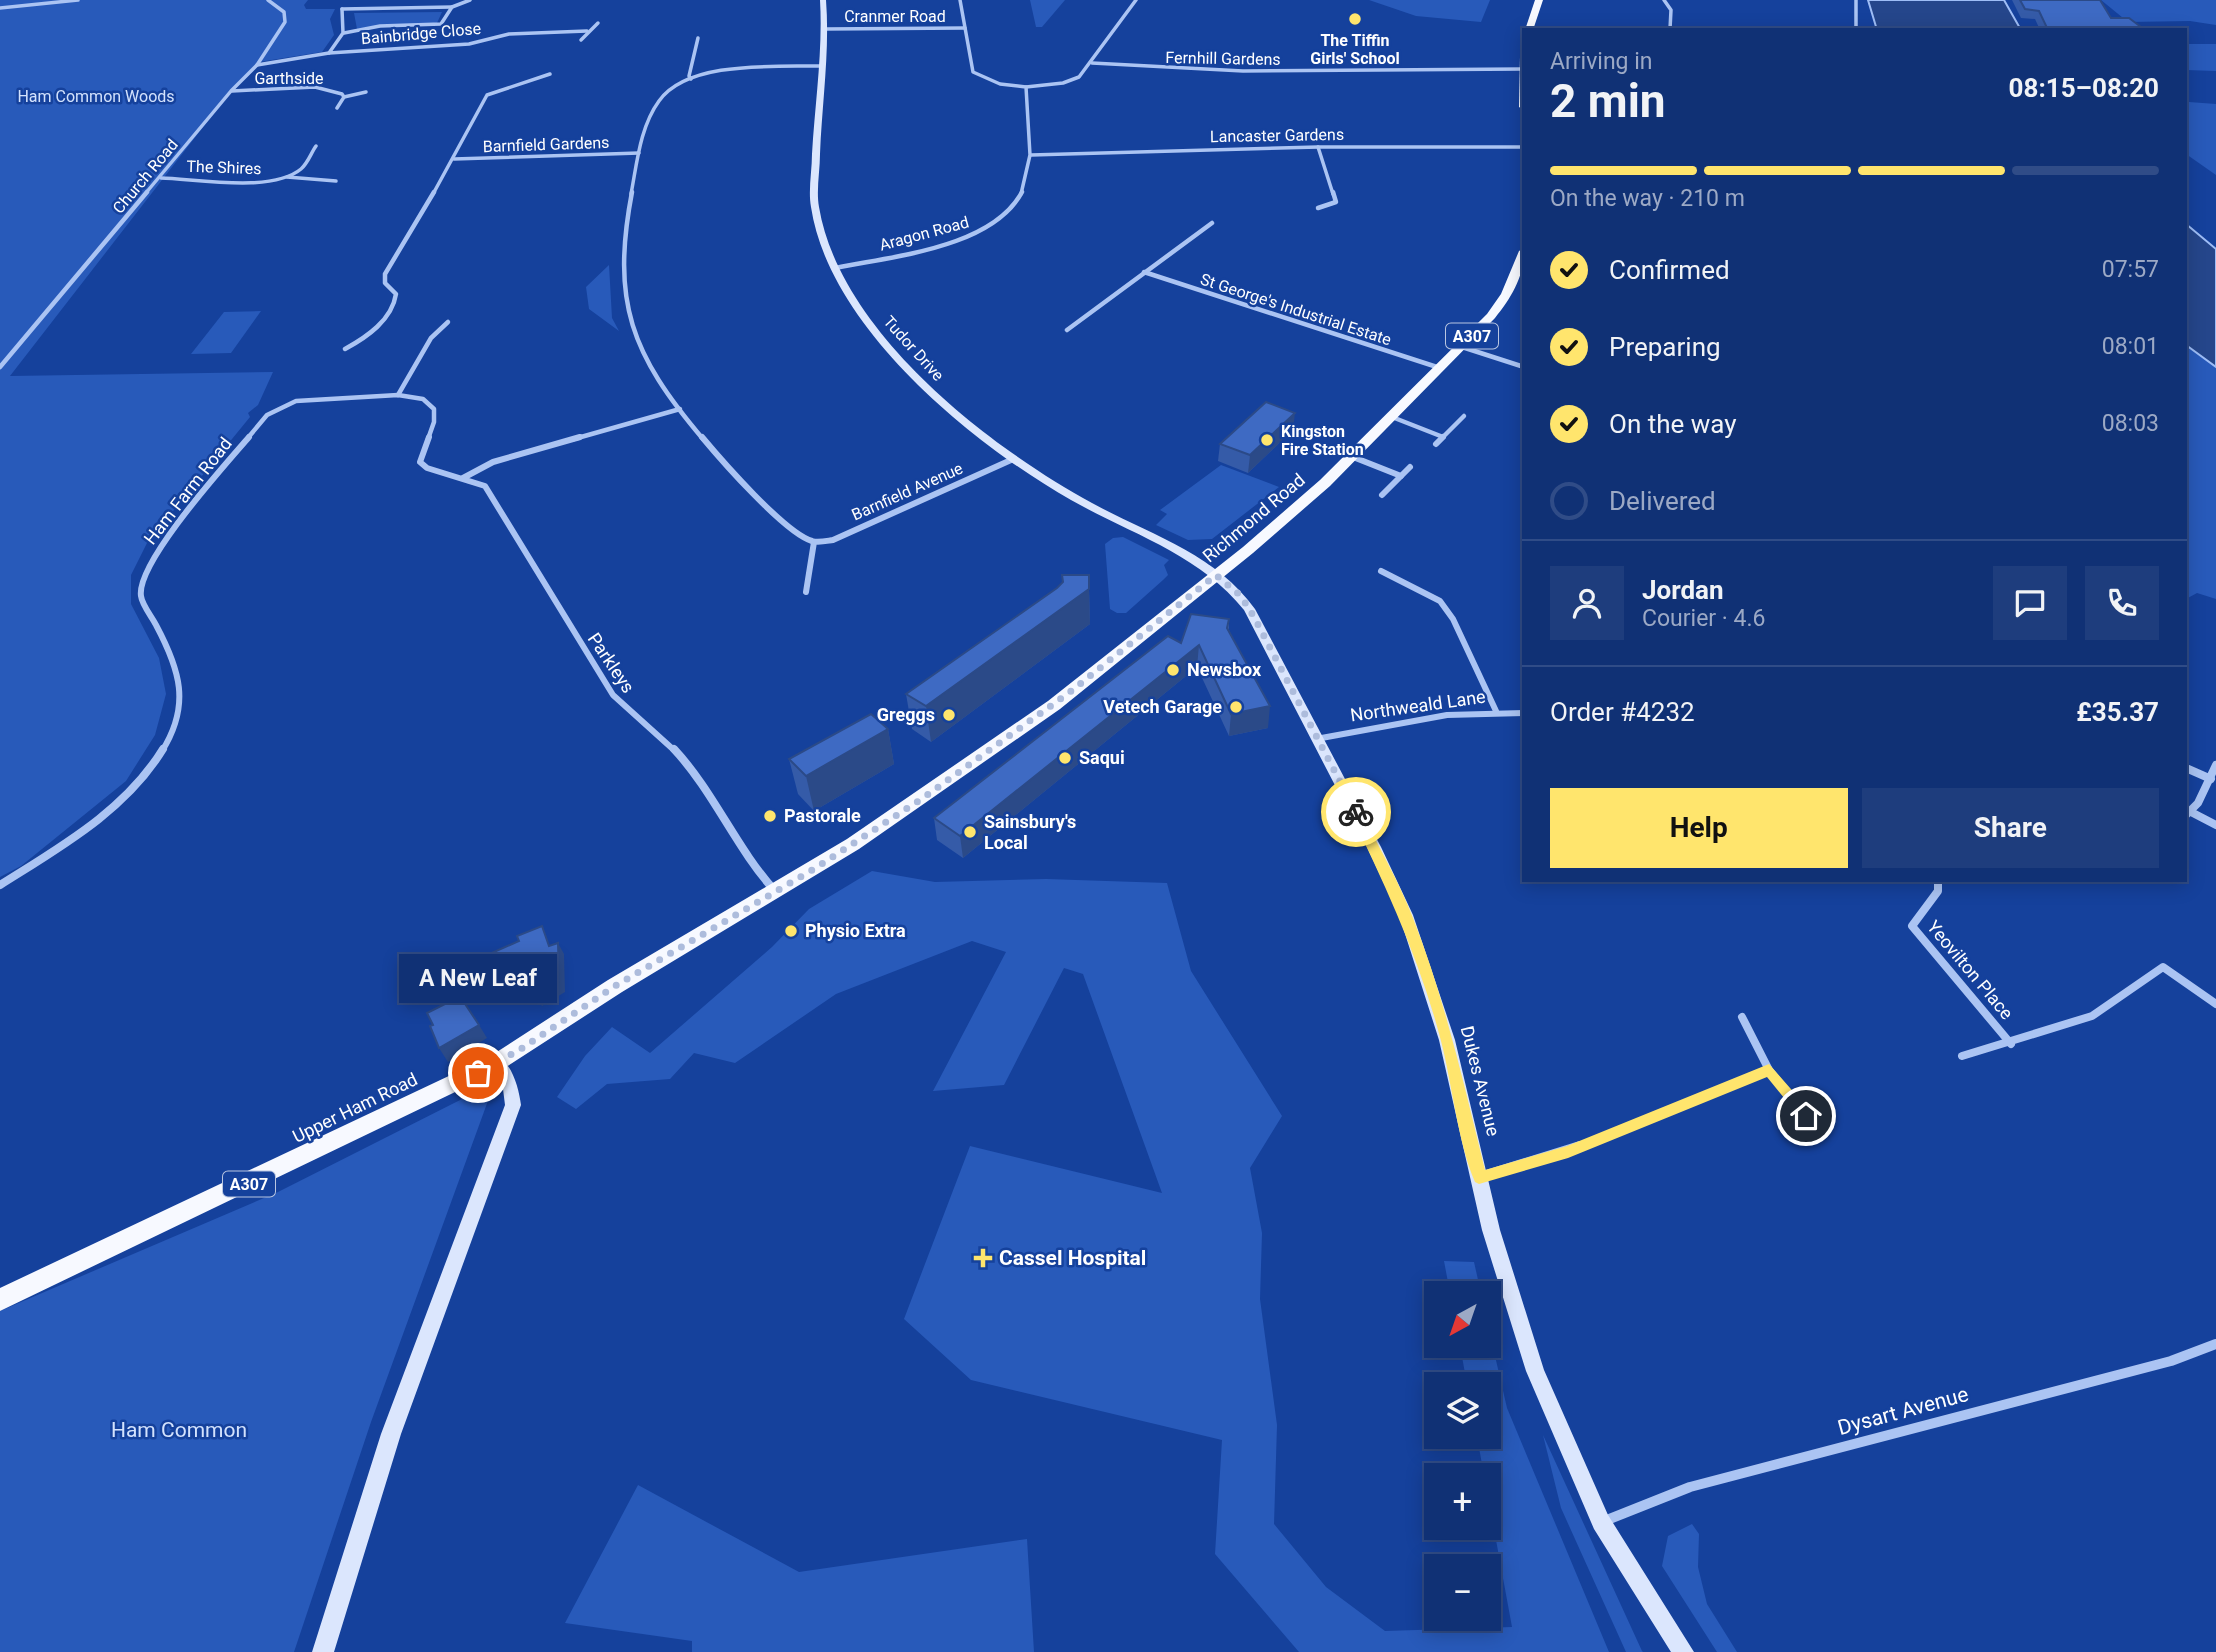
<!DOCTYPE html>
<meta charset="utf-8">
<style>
body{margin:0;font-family:Roboto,sans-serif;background:#1e3d7d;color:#f1f3f6;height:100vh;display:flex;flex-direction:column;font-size:26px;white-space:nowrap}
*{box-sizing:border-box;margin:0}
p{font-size:23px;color:#9ca9c5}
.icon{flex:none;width:38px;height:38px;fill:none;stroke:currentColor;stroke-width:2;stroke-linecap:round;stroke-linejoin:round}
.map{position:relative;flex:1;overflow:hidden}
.details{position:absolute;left:1522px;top:28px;width:665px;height:854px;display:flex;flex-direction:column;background:#103175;border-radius:0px;box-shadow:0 4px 18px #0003,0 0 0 2px #304c87}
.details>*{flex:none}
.needle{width:46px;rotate:220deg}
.controls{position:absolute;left:1424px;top:1281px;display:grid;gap:14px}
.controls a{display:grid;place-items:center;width:77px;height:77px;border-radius:0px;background:#103175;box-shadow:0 4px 18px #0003,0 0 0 2px #304c87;font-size:35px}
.pin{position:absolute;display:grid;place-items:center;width:60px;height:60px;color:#fff;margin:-30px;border:4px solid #fff;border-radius:50%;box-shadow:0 2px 7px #0007}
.courier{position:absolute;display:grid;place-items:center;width:70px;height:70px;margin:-35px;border:5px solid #ffe56d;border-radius:50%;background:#fff;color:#222;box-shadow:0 2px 9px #0007}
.bubble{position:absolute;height:49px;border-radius:0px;background:#103175;box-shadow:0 4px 18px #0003,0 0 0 2px #304c87;font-size:23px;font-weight:700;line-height:49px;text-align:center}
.head em{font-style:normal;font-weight:700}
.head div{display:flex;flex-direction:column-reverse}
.head{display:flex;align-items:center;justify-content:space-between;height:119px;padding:0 28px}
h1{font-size:46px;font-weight:700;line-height:52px}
.bar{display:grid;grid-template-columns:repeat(4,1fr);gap:10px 7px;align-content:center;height:84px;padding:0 28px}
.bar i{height:9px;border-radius:5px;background:#304c87}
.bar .selected{background:#ffe56d}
.bar p{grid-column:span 4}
.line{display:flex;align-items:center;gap:18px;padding:0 28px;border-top:2px solid #304c87}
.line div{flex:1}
.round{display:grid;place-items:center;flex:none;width:74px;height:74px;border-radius:0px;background:#1e3d7d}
ol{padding:0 28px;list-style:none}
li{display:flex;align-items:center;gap:21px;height:77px}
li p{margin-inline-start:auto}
li .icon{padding:7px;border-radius:50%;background:#ffe56d;color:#111;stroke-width:4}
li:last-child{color:#9ca9c5}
li i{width:38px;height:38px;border:4px solid #304c87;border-radius:50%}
.action{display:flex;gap:14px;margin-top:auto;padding:14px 28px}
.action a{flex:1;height:80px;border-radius:0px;background:#ffe56d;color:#111;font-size:28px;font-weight:700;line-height:80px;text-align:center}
.action a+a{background:#1e3d7d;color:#f1f3f6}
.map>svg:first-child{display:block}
.green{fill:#285aba}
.water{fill:#25468b;stroke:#9ebdf6;stroke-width:2}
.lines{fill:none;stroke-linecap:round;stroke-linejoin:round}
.street-far4{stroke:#abc4f3;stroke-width:3.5}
.street-far3{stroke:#abc4f3;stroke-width:4.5}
.street-far2{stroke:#abc4f3;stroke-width:6}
.street-far1{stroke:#abc4f3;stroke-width:8}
.street{stroke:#abc4f3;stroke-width:10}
.secondary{fill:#dbe6fd;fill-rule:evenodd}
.primary{fill:#f7f9ff;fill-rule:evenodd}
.wall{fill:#355ba8}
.shaded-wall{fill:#2b4a88}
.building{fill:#3e6ac3;stroke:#2b4a88;stroke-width:2}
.route{fill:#ffe56d}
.done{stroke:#adbcdc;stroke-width:7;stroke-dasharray:0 12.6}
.poi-dot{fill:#ffe56d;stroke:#15419c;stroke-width:2.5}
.labels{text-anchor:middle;stroke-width:5;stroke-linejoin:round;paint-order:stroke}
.far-street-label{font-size:16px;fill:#fff;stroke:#15419c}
.far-poi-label{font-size:16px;font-weight:bold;fill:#fff;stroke:#15419c}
.far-park-label{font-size:16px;fill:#d3e2fd;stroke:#15419c}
.shield{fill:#15419c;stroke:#b9c6e1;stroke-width:2}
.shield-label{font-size:16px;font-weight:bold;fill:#fff}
.street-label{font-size:18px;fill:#fff;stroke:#15419c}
.poi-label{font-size:18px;font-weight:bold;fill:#fff;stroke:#15419c;text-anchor:start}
.near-poi-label{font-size:21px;font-weight:bold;fill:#fff;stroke:#15419c;text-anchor:start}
.near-street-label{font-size:21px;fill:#fff;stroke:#15419c}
.near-park-label{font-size:21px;fill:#d3e2fd;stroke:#15419c}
</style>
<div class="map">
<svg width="2216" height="1652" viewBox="0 0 2216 1652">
<rect width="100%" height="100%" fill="#15419c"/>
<g class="green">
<polygon points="0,0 308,0 304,5 306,9 335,9 330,19 334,35 322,52 259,62 231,91 10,376 273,372 258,405 248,413 250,417 147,543 131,575 131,604 159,658 166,694 155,735 126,781 21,866 0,877"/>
<polygon points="1030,0 1065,0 1042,27 1036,27"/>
<polygon points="1369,0 1490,0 1481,22 1416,16"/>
<polygon points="2101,0 2216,0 2216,25 2190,21 2128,22"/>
<polygon points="442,12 437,23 357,29 354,13"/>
<polygon points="2186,44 2216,44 2216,71 2186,70"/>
<polygon points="2189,102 2216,104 2216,175 2186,154 2186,108"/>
<polygon points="609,265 612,318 619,331 589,309 586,287"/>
<polygon points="261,311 231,353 191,354 224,312"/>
<polygon points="2186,345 2216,367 2216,599 2197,593 2186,599"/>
<polygon points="1221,465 1279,487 1212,539 1188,540 1156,525 1167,514 1160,510"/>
<polygon points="1123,537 1169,560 1164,565 1168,575 1163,580 1126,613 1117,613 1110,609 1105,544 1113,538"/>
<polygon points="872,871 935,882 1046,879 1167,883 1191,971 1282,1116 1250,1168 1262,1233 1260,1299 1277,1425 1274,1524 1326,1587 1385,1631 1512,1627 1489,1502 1489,1475 1484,1475 1477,1437 1489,1437 1489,1384 1467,1384 1460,1346 1489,1346 1489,1330 1507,1408 1609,1652 1299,1652 1215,1554 1222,1440 971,1380 904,1319 970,1146 1162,1193 1083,974 1064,968 1004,1085 933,1091 1006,952 972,941 836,994 735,1063 694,1053 670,1079 607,1084 576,1109 557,1097 585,1056 612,1027 650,1053 772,947 809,909"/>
<polygon points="470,1095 474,1102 489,1098 371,1422 294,1652 0,1652 0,1311 278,1192"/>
<polygon points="1444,1261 1474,1262 1481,1293 1450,1293"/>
<polygon points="1543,1435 1642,1651 1643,1652 1626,1652 1561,1508"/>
<polygon points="638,1485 799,1572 1027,1539 1034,1652 692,1652 692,1641 565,1623"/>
<polygon points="1692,1524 1699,1534 1698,1567 1707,1604 1737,1652 1717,1652 1662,1566 1668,1536"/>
</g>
<g class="water">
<polygon points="1868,0 2004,0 2021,30 1877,30"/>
<polygon points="2186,224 2216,249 2216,367 2186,345"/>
</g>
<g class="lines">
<g class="street-far4">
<polyline points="960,0 973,72 1000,84 1026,87 1030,155 1021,194"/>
<polyline points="1664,0 1671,10 1670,29"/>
<polyline points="1856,0 1856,30"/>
<polyline points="0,8 78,0"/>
<polyline points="342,9 452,7"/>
<polyline points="825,29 965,28"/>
<polyline points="344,33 380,26 441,24 452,7 470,0"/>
<polyline points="581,40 598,23"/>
<polyline points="329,53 343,33 342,9"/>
<polyline points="1092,63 1243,71 1523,69"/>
<polyline points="257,65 329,53 469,44 509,34 587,31"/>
<polyline points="691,79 689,76 698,38"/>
<polyline points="1026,87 1063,83 1079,77 1136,0"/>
<polyline points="232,91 315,87 342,94 344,97 337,108"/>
<polyline points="344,97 366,92"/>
<polyline points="1318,147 1333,194"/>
<polyline points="1031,155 1318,147 1524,147"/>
<polyline points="454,159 639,153"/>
<polyline points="287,177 336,181"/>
<path d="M161,178C197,179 272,193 301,169C308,163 311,153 316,146"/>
<polyline points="145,194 231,91 257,65 285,22 284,12 268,0"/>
<polyline points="433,194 487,95 550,74"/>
<path d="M631,194C637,163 640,127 659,101C688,60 776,67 822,66"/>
</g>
<g class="street-far3">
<path d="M632,192C611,302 631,354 703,439"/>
<polyline points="1318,208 1336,202 1333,192"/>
<path d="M836,268C893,256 992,248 1022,192"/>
<polyline points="1144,272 1440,368"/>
<polyline points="1067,330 1212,223"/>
<polyline points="1462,347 1524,367"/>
<path d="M345,349C367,337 392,320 396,294L385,283V274L434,192"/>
<polyline points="0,367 147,192"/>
<polyline points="398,395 431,338 448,322"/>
<polyline points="1392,417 1443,437"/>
<polyline points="247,439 267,415 296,401 398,395 423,399 434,409 434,422 428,439"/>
<polyline points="574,439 680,409"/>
<polyline points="1441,439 1464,416"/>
</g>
<g class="street-far2">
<polyline points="429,437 420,462 427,468 485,486 613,695 675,751"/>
<path d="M702,437C722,461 785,533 812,541C818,543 826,541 833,540L1011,460"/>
<polyline points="1436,444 1443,437"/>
<polyline points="1353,457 1401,476"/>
<polyline points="463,478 493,462 580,437"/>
<polyline points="1382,495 1410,467"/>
<polyline points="1381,571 1440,601 1453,619 1496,711"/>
<polyline points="806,592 814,542"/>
<polyline points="1316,739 1447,715 1524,713"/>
<path d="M162,751C191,705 180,670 156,625C152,617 142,605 141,596C136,563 225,465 249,437"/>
</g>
<g class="street-far1">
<path d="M674,749C714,792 736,848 775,891"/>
<polyline points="2186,768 2211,779"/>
<polyline points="2191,812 2216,825"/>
<polyline points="2186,815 2198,803 2216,765"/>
<polyline points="1938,880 1938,891 1912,926 2011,1044"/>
<path d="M0,885C60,847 125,811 163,749"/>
<polyline points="1742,1017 1769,1070 1806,1116"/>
<polyline points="1962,1056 2092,1016 2163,967 2216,1004"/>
<polyline points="1576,1148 1769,1070"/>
</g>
<g class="street">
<polyline points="1480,1177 1580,1146"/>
<polyline points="1602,1522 1690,1487 2171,1361 2216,1344"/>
</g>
<g class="secondary">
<path d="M820,0H826C830,51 822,103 820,154C820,171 816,190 819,207C840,332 988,446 1092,503C1150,535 1215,553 1255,609L1381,847L1413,915L1455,1040L1500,1230L1544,1370L1608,1515L1694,1652H1671L1594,1529L1526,1371L1482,1230L1439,1040L1399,915L1367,847L1244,610C1199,554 1131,534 1071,500C971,443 829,327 811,207C808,190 812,171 812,154C815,103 823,51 820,0Z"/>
<path d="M496,1056C512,1062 519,1089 521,1105L401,1434L334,1652H312L381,1434L505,1105L503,1089L488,1063L490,1058Z"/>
</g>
<g class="primary">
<polygon points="1535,0 1543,0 1533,30 1525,30"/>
<polygon points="1524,54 1524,110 1519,107 1520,57"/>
<path d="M1524,248C1525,275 1512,297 1495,318L1330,486L1253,553L1060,709L859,849L622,992L503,1069L0,1311V1288L489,1057L608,980L847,839L1048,701L1243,547L1320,480L1487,314L1501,294L1519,251Z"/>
</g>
</g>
<g class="wall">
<polygon points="2012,0 2100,0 2111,18 2145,30 2040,30 2035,19 2021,18"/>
<polygon points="1293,430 1248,473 1218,461 1220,444"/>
<polygon points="1057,588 1089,589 1090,624 931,742 912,729 906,694"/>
<polygon points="1229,619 1229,630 1268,728 1229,736 1197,667 963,858 937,840 934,818 1181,643"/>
<polygon points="888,729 894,764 814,811 798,794 789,759"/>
</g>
<g class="shaded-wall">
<polygon points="1295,413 1293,430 1248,473 1250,455"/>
<polygon points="1089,589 1090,624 931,742 926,706"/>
<polygon points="1199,645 1197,667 963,858 960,836"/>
<polygon points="1270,706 1268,728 1229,736 1231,714"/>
<polygon points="888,729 894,764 814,811 806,776"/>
<polygon points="558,943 564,954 565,992 542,1006 536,995"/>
<polygon points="537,973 543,985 508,1002 502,990"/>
<polygon points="479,1025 487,1038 448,1062 439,1048"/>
</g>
<g class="building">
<polygon points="2020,0 2100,0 2111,18 2129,18 2145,30 2048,30 2039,11 2025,9"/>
<polygon points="1266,402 1295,413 1250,455 1220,444"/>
<polygon points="1062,575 1089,575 1089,589 926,706 906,694 1057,588 1063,582"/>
<polygon points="1191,614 1229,619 1227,628 1270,706 1231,714 1199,645 960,836 934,818 1168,636 1181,643"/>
<polygon points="871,714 888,729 806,776 789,759"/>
<polygon points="542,926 549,946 558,943 559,981 536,995 537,973 502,990 487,955 519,941 517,936"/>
<polygon points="438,963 479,1025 439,1048 430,1026 433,1025 427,1013 445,1004 429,968"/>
</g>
<path class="route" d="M1356,808L1361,812C1379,847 1399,882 1413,918C1445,999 1464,1085 1485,1170L1567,1146L1769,1064L1811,1112V1120H1802L1767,1077L1568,1158L1479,1184L1475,1182C1458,1144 1452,1083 1441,1041C1420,960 1386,887 1350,812Z"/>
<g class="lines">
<polyline class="done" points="478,1073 521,1049 615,986 814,869 923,798 1070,692 1216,575 1241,596 1254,617 1356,812"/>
</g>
<g class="poi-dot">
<circle cx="1355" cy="19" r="7"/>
<circle cx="1267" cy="440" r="7"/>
<circle cx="1173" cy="670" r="7"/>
<circle cx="1236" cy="707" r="7"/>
<circle cx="949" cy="715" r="7"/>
<circle cx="1065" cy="758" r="7"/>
<circle cx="770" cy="816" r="7"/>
<circle cx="970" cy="832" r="7"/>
<circle cx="791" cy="931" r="7"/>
<path d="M979.5 1247.5h7v7h7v7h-7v7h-7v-7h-7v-7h7z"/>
</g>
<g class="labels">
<g class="far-street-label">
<text x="895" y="22">Cranmer Road</text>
<text transform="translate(421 33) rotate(-5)" y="6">Bainbridge Close</text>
<text transform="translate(1223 58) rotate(1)" y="6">Fernhill Gardens</text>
<text x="289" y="84">Garthside</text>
<text transform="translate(1277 135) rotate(-1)" y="6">Lancaster Gardens</text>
<text transform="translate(546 144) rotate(-2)" y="6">Barnfield Gardens</text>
<text transform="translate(224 167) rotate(2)" y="6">The Shires</text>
<text transform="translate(145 176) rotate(-50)" y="6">Church Road</text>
<text transform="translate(924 233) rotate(-15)" y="6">Aragon Road</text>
<text transform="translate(1296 309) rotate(18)" y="6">St George's Industrial Estate</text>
<text transform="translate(914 348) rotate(48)" y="6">Tudor Drive</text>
<text transform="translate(907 491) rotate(-24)" y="6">Barnfield Avenue</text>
</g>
<g class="far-poi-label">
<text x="1355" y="46">The Tiffin<tspan x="1355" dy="18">Girls' School</tspan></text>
<text x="1281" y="437" text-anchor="start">Kingston<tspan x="1281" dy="18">Fire Station</tspan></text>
</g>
<g class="far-park-label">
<text x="96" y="102">Ham Common Woods</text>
</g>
<g class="shield">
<rect x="1446" y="323.5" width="52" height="25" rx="5"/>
<rect x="223" y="1171.5" width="52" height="25" rx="5"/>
</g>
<g class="shield-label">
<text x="1472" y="342">A307</text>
<text x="249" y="1190">A307</text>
</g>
<g class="street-label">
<text transform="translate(188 491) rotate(-52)" y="6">Ham Farm Road</text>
<text transform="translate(1254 518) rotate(-40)" y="6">Richmond Road</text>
<text transform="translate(611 663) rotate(56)" y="6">Parkleys</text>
<text transform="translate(1418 706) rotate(-8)" y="6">Northweald Lane</text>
<text transform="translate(1970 970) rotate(50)" y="6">Yeovilton Place</text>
<text transform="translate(1480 1081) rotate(76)" y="6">Dukes Avenue</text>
<text transform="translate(355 1108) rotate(-26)" y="6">Upper Ham Road</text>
</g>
<g class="poi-label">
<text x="1187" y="676">Newsbox</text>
<text x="1222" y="713" text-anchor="end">Vetech Garage</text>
<text x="935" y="721" text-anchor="end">Greggs</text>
<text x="1079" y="764">Saqui</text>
<text x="784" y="822">Pastorale</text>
<text x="984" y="828">Sainsbury's<tspan x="984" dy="21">Local</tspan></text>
<text x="805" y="937">Physio Extra</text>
</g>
<g class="near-poi-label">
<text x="999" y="1265">Cassel Hospital</text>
</g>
<g class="near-street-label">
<text transform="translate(1903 1411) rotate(-15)" y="7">Dysart Avenue</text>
</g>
<g class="near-park-label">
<text x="179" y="1437">Ham Common</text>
</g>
</g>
</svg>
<div class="controls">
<a><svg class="needle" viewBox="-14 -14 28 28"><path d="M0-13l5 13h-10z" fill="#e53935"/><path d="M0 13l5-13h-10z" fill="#9ca9c5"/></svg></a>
<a><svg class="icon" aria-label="layers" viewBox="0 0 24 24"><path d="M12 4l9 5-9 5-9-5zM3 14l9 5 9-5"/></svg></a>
<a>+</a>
<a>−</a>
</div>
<div class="pin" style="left:478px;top:1073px;background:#ea580c"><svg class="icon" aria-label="bag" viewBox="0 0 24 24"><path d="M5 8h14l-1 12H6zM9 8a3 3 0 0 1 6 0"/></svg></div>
<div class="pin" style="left:1806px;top:1116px;background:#1f2937"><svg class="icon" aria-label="home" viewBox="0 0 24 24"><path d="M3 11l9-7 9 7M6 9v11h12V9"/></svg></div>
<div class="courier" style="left:1356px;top:812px"><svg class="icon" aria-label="bike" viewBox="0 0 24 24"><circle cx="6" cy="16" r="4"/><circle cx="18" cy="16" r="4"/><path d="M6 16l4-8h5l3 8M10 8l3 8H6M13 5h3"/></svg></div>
<div class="bubble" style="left:399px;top:954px;width:158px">A New Leaf</div>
<section class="details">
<div class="head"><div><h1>2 min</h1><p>Arriving in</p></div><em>08:15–08:20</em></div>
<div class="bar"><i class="selected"></i><i class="selected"></i><i class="selected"></i><i></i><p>On the way · 210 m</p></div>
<ol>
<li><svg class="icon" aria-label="check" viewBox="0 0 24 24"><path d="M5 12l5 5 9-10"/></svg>Confirmed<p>07:57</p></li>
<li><svg class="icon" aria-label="check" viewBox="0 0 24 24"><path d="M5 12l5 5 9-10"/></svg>Preparing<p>08:01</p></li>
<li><svg class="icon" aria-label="check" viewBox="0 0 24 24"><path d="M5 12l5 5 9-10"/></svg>On the way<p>08:03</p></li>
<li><i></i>Delivered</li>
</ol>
<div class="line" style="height:126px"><a class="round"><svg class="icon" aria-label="person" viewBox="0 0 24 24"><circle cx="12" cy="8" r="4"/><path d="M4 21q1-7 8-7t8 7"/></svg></a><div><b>Jordan</b><p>Courier · 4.6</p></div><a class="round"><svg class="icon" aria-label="chat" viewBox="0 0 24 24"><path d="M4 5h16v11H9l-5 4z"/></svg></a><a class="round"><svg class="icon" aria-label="phone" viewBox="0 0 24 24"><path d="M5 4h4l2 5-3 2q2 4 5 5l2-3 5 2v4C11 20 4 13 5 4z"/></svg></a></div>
<div class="line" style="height:91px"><div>Order #4232</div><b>£35.37</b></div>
<div class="action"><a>Help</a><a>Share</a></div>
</section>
</div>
